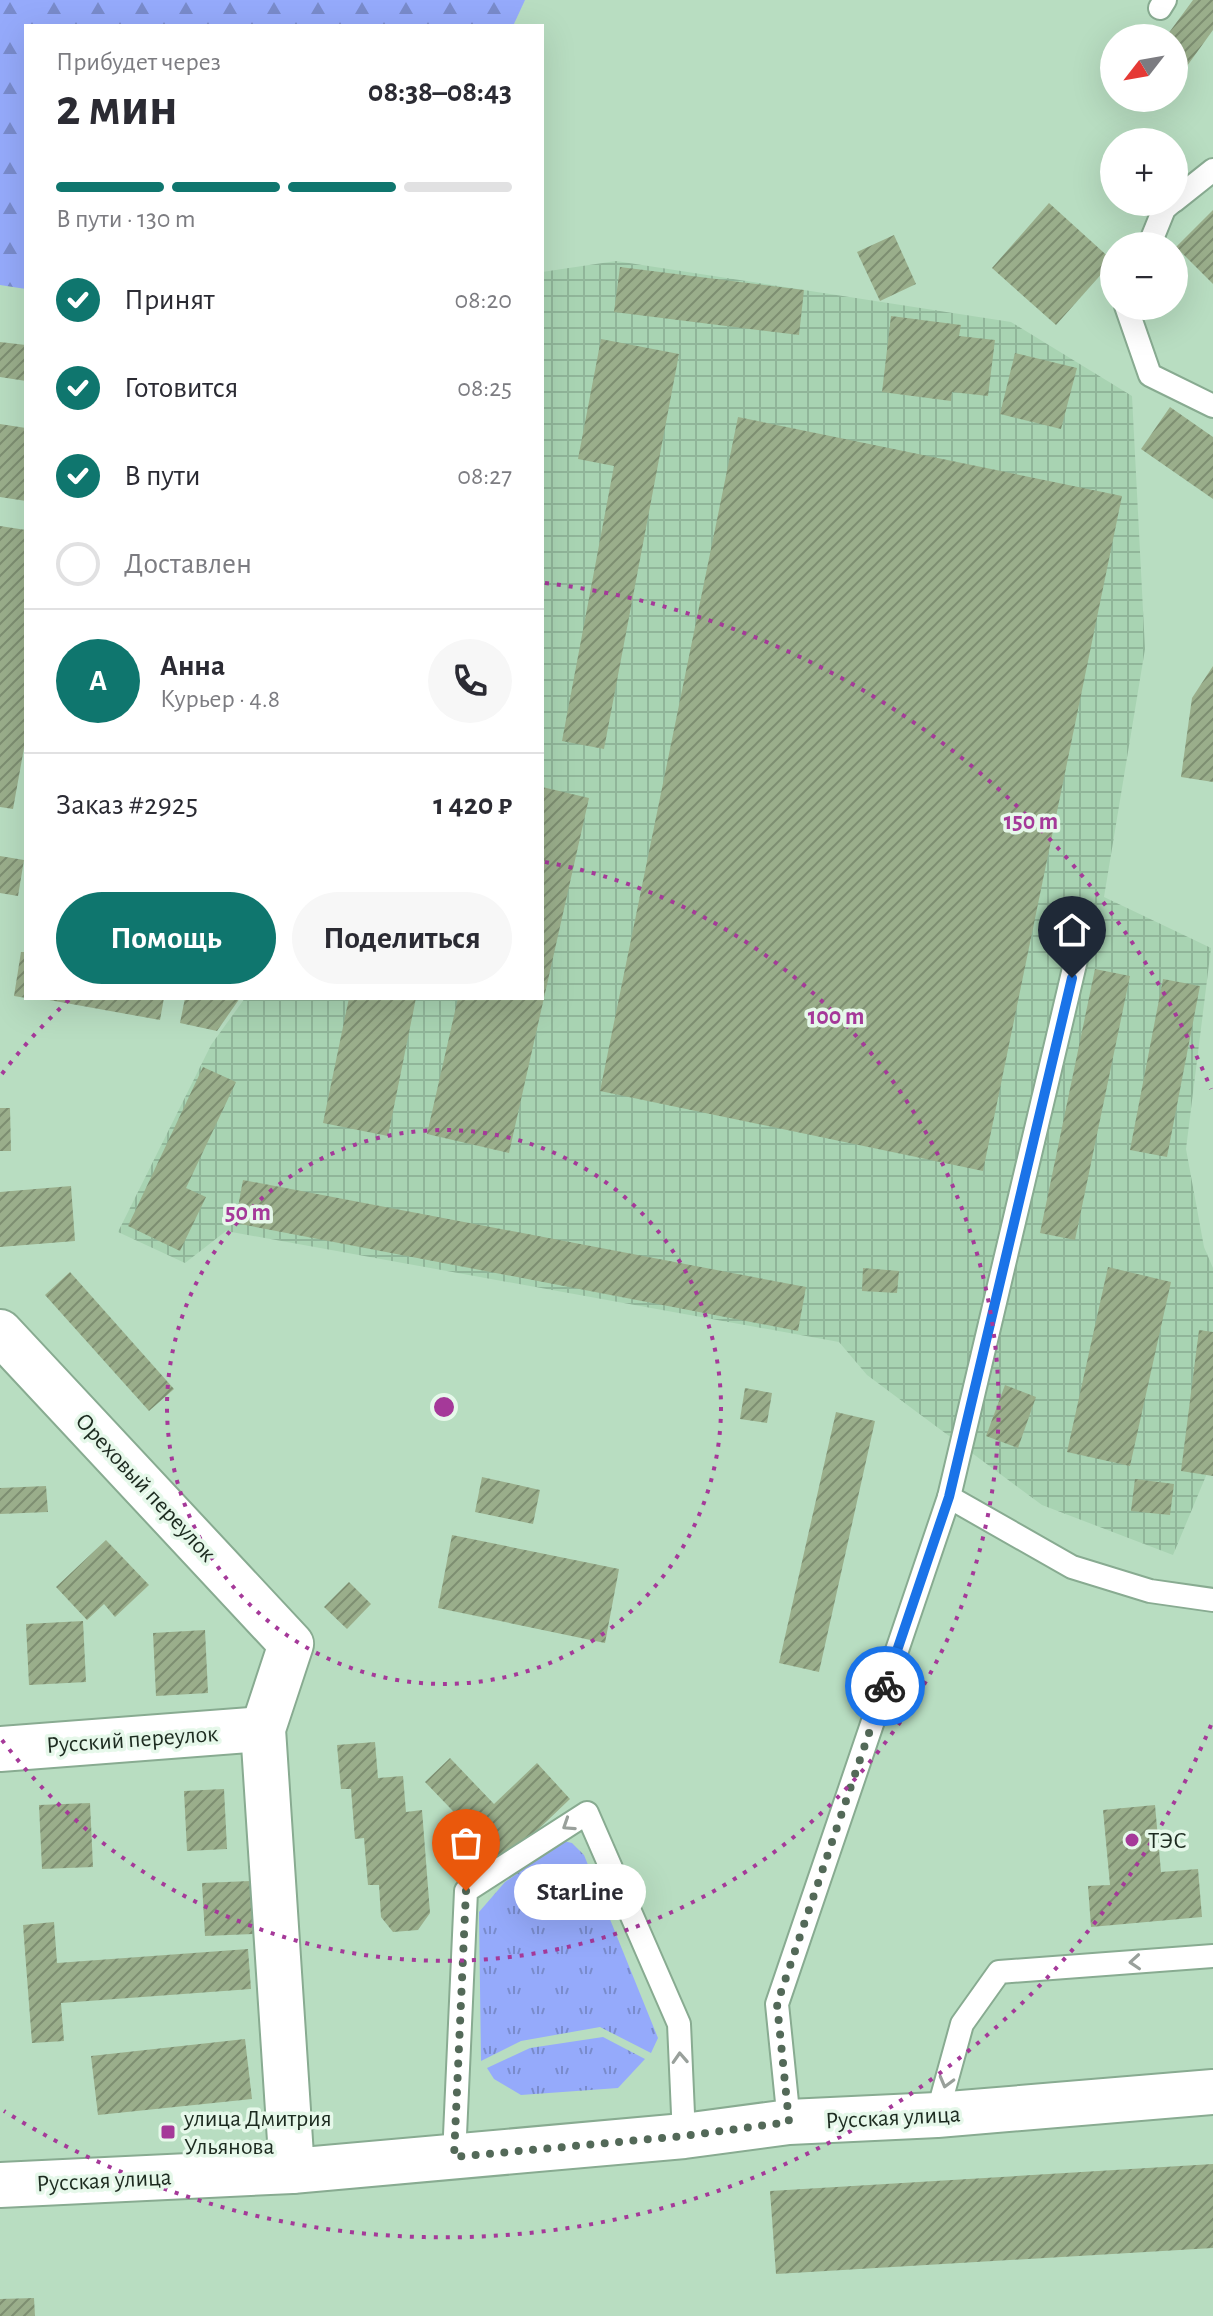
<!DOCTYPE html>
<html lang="ru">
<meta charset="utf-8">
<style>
body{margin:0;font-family:"Alegreya Sans",sans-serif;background:#f7f7f7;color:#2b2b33;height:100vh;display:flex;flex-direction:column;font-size:30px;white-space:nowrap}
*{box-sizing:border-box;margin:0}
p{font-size:26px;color:#7c7c81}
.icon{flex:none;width:44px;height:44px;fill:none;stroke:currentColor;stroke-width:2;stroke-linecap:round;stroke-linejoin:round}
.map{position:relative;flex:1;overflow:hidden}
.side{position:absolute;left:24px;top:24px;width:520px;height:976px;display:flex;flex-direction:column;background:#fff;border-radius:0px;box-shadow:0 8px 32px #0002}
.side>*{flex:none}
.needle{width:52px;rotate:239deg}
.controls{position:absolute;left:1100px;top:24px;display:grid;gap:16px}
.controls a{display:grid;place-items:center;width:88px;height:88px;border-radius:50%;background:#fff;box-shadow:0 8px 32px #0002;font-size:40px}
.pin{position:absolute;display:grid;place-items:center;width:68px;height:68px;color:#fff;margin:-82px -34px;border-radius:50% 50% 50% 0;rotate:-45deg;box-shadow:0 0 8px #0007}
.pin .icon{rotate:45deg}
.courier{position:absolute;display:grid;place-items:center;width:80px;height:80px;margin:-40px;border:6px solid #1a73e8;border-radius:50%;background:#fff;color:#222;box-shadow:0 2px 10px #0007}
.bubble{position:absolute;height:56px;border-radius:28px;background:#fff;box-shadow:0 8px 32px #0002;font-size:26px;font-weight:600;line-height:56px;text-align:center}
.summary em{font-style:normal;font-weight:600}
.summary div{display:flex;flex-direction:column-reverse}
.summary{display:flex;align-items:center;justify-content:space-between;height:136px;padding:0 32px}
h1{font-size:52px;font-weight:600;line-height:60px}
.bar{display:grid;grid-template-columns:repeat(4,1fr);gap:12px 8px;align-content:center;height:96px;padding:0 32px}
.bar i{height:10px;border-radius:6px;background:#e1e1e2}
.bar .selected{background:#0f766e}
.bar p{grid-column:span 4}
.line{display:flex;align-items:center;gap:20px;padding:0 32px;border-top:2px solid #e1e1e2}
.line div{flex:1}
.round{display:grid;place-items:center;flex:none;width:84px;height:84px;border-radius:42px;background:#f7f7f7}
ol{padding:0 32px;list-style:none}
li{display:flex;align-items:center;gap:24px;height:88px}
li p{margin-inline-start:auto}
li .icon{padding:8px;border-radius:50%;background:#0f766e;color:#fff;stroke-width:4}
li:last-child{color:#7c7c81}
li i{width:44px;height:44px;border:4px solid #e1e1e2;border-radius:50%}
.primary-button{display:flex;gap:16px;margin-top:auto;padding:16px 32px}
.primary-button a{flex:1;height:92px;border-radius:48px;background:#0f766e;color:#fff;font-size:32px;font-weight:600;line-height:92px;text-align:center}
.primary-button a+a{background:#f7f7f7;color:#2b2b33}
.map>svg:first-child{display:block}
.industrial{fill:url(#industrial-grid)}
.grass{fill:url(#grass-tufts)}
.forest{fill:url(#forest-firs)}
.building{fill:url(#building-hatch)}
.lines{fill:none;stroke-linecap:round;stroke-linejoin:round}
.service-casing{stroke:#88ab91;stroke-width:26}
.minor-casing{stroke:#88ab91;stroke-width:48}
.secondary-casing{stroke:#88ab91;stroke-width:48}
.service{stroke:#fff;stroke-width:22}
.minor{stroke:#fff;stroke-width:44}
.secondary{stroke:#fff;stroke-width:44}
.oneway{stroke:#99a09b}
.done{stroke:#536958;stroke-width:8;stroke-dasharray:0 14.4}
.route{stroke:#1a73e8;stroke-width:10}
.ring{fill:none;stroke:#a53999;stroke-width:4;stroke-dasharray:4 8}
.poi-dot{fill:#a53999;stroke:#e6f8ea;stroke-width:3}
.labels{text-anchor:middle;stroke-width:7;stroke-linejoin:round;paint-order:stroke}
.street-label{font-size:24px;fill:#1d2b20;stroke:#e6f8ea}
.poi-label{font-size:24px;fill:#1d2b20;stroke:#e6f8ea;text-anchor:start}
.centre{fill:#a53999;stroke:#e6f8ea;stroke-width:4}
.ring-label{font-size:24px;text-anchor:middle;font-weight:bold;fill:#a53999;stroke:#e6f8ea;stroke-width:7;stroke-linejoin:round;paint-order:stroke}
</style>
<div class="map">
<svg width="1213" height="2316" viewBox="0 0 1213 2316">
<defs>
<pattern id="industrial-grid" width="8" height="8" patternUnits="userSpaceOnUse" patternTransform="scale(2)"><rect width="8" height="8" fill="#a8d3b2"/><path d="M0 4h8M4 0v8" fill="none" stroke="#90b599"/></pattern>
<pattern id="grass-tufts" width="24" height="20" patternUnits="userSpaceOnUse" patternTransform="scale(2)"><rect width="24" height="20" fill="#95aafb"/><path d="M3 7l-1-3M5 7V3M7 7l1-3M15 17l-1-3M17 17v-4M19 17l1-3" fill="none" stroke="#798bcb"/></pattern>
<pattern id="forest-firs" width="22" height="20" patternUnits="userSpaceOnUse" patternTransform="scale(2)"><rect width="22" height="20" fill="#95aafb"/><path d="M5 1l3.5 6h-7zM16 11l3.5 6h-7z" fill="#798bcb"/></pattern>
<pattern id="building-hatch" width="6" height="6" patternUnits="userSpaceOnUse" patternTransform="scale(2)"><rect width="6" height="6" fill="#9aae8b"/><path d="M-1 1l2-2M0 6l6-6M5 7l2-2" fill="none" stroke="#7d8e71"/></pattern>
</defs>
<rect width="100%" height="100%" fill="#b8ddc1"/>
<polygon class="industrial" points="616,261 1011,322 1132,396 1145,649 1104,897 1211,948 1186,1149 1204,1247 1213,1268 1213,1459 1173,1555 1042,1505 867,1375 839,1342 226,1231 185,1263 118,1232 211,1045 245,998 542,998 542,272"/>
<g class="grass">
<polygon points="564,1841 572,1843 584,1855 658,2038 651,2053 600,2027 521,2041 481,2061 479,1912 505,1882"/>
<polygon points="603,2037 645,2059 618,2088 521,2095 494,2079 487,2068 530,2048"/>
</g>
<polygon class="forest" points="0,0 525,0 513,26 26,26 26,289 0,285"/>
<g class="building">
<polygon points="1193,0 1213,0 1213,30 1174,84 1174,38 1165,38"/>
<polygon points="1049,203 1113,261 1056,325 992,268"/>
<polygon points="1213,210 1213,284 1176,247"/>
<polygon points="894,235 916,284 880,301 857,252"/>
<polygon points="620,267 804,290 799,335 614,312"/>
<polygon points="891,316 961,325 959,336 995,340 988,396 952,392 951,401 882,392"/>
<polygon points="601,339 679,354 604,749 562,741 614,466 578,459"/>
<polygon points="0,342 26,345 26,381 0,377"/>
<polygon points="1015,353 1077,368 1061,429 1000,414"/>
<polygon points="1170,407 1213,437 1213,499 1141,449"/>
<polygon points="738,417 1122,496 983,1171 600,1091"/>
<polygon points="0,424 26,428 26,501 0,497"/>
<polygon points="0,526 26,530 26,737 13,809 0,807"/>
<polygon points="1213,666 1213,782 1181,777 1192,698"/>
<polygon points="542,787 589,798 509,1153 427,1134 458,998 542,998"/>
<polygon points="0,856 24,860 18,896 0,893"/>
<polygon points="21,952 26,952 26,998 14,996"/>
<polygon points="1095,969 1130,976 1075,1240 1040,1233"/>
<polygon points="1163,979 1200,986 1167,1157 1130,1150"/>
<polygon points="38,998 164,998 160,1020"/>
<polygon points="185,998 240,998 217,1031 180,1023"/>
<polygon points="349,998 416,998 388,1136 323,1123"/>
<polygon points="203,1067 236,1082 186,1188 206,1197 180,1251 128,1226"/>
<polygon points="0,1108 10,1108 11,1151 0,1151"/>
<polygon points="243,1180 806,1287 798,1331 235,1223"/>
<polygon points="71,1186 75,1241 0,1247 0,1192"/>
<polygon points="1108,1267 1171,1282 1130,1466 1067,1452"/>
<polygon points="863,1268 899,1271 897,1293 862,1291"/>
<polygon points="70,1272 174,1389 149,1411 45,1295"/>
<polygon points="1199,1330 1213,1332 1213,1476 1181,1471"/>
<polygon points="1005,1385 1036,1397 1018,1448 986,1436"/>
<polygon points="745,1388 772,1393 767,1423 740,1419"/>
<polygon points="836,1412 875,1421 819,1672 779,1663"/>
<polygon points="482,1477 540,1490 533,1524 475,1512"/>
<polygon points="1135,1479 1174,1484 1170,1515 1131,1511"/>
<polygon points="46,1486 48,1512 0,1514 0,1488"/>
<polygon points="452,1535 619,1569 605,1643 438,1608"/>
<polygon points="106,1540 149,1585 115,1617 104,1604 87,1620 56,1587"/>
<polygon points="349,1582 371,1604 347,1629 324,1607"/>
<polygon points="83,1621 86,1682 29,1685 26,1624"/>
<polygon points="205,1630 208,1693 156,1696 153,1633"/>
<polygon points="375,1742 378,1778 403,1776 406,1812 422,1810 430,1913 418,1930 393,1932 381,1917 379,1885 368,1885 364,1838 355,1839 351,1789 341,1789 337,1745"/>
<polygon points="450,1758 494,1804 537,1763 570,1799 503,1863 425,1782"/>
<polygon points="224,1789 227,1849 187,1851 184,1791"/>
<polygon points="90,1803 93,1867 42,1869 39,1805"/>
<polygon points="1155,1805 1161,1872 1198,1869 1202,1917 1091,1927 1088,1886 1110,1885 1103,1810"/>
<polygon points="250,1881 253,1934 205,1936 202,1883"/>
<polygon points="54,1922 57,1963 248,1949 251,1989 61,2003 64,2041 32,2043 23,1925"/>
<polygon points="245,2039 252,2099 98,2115 91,2056"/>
<polygon points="1213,2164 1213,2248 776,2274 770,2191"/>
<polygon points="34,2298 35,2316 0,2316 0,2299"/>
</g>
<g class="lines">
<g class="service-casing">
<g id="service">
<polyline points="1160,8 1165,0"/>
<polyline points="1174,201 1213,170"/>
<polyline points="1149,246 1164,209 1172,202"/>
<polyline points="1126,306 1150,375 1213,406"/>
<polyline points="949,1497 1072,1567 1150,1591 1213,1600"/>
<polyline points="937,2115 962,2024 999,1972 1213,1956"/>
<polyline points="789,2122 777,2004 949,1497 1079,947"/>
<polyline points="454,2157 466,1891 587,1813 679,2024 684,2136"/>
</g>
</g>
<g class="minor-casing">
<g id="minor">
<polyline points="0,1332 291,1644 263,1729 292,2171"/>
<polyline points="0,1749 263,1729"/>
</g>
</g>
<g class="secondary-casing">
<polyline id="secondary" points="0,2185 292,2171 684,2136 789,2122 937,2115 1213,2092"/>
</g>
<use href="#service" class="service"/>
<use href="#minor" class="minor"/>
<use href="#secondary" class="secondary"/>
</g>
<defs><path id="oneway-chevron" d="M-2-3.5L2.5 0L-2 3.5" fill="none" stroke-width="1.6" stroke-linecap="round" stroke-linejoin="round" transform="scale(2)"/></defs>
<g class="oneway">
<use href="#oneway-chevron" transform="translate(568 1825) rotate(147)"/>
<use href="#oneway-chevron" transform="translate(1135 1962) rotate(176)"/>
<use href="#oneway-chevron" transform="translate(680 2058) rotate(-93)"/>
<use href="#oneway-chevron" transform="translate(946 2082) rotate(105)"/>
</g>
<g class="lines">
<polyline class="done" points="466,1891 454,2157 684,2136 789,2122 777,2004 885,1686"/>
<polyline class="route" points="885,1686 949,1497 1072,978"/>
</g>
<g class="ring">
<circle cx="444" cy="1407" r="277"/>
<path d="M2 1074A554 554 0 0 1 70 999M545 862A554 554 0 1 1 2 1740"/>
<path d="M1211 1725A830 830 0 0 1 4 2111M545 583A830 830 0 0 1 1211 1089"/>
</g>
<g class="poi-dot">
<circle cx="1132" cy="1840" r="8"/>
<rect x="160" y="2124" width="16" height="16" rx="4"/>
</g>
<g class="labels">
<g class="street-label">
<text transform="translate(146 1487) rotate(47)" y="8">Ореховый переулок</text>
<text transform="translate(132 1739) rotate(-4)" y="8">Русский переулок</text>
<text transform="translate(893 2117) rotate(-3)" y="8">Русская улица</text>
<text transform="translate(104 2180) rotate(-3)" y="8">Русская улица</text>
</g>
<g class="poi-label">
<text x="1148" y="1848">ТЭС</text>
<text x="184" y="2126">улица Дмитрия<tspan x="184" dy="28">Ульянова</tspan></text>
</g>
</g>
<circle cx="444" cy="1407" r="12" class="centre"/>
<g class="ring-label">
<text x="1031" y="829">150 m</text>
<text x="836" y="1024">100 m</text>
<text x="248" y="1220">50 m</text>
</g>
</svg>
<div class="controls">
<a><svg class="needle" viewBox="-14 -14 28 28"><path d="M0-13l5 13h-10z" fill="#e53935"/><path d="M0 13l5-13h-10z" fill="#7c7c81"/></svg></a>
<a>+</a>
<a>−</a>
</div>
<div class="pin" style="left:466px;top:1891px;background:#ea580c"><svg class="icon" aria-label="bag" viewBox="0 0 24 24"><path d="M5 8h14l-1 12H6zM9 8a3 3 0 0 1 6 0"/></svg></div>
<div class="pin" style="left:1072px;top:978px;background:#1f2937"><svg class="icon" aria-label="home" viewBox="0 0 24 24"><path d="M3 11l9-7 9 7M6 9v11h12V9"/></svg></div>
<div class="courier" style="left:885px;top:1686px"><svg class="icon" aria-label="bike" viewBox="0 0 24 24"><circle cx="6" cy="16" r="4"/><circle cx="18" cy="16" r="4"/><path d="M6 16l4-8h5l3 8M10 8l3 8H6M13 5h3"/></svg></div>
<div class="bubble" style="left:514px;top:1864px;width:132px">StarLine</div>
<section class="side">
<div class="summary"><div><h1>2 мин</h1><p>Прибудет через</p></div><em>08:38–08:43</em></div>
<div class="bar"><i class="selected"></i><i class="selected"></i><i class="selected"></i><i></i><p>В пути · 130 m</p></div>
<ol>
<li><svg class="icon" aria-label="check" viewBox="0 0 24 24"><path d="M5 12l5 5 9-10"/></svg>Принят<p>08:20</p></li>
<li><svg class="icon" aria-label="check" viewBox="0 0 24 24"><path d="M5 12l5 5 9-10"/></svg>Готовится<p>08:25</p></li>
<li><svg class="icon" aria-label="check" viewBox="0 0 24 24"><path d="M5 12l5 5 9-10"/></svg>В пути<p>08:27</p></li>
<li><i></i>Доставлен</li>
</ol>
<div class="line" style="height:144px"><b class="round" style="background:#0f766e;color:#fff">А</b><div><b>Анна</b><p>Курьер · 4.8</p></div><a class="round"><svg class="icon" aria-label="phone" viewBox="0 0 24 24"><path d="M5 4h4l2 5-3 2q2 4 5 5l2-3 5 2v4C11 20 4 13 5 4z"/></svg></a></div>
<div class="line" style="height:104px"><div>Заказ #2925</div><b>1 420 ₽</b></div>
<div class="primary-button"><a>Помощь</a><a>Поделиться</a></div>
</section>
</div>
